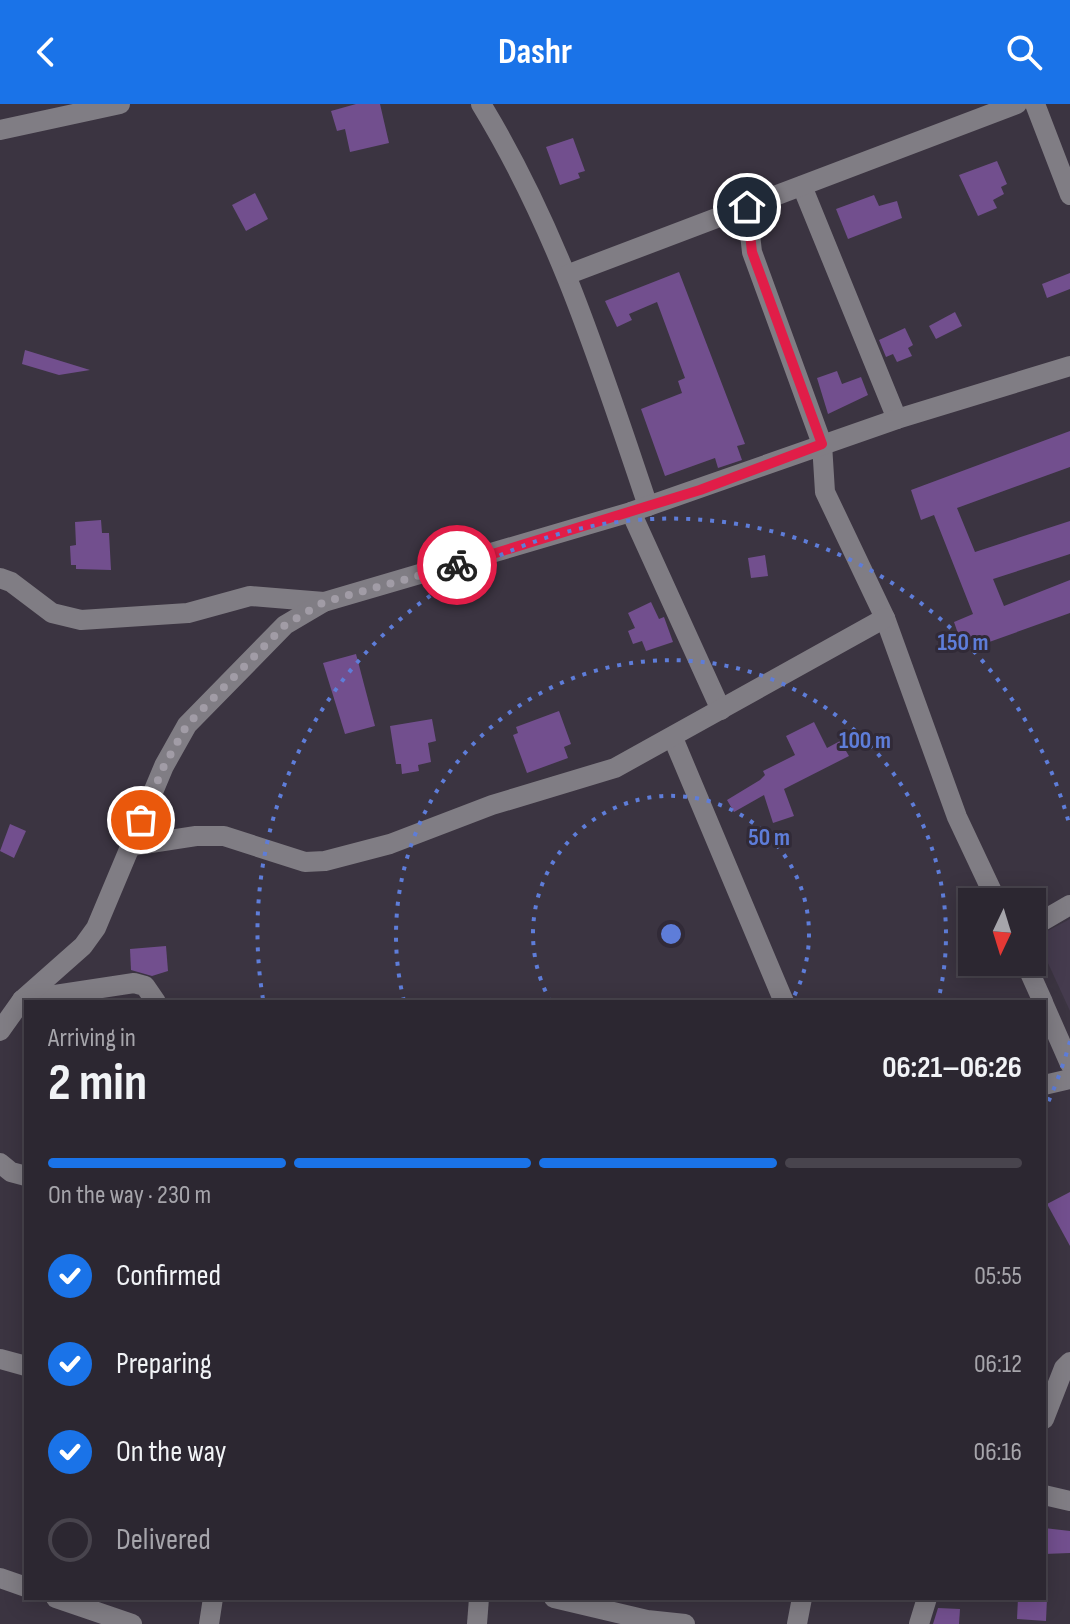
<!DOCTYPE html>
<meta charset="utf-8">
<style>
body{margin:0;font-family:"Sofia Sans Condensed",sans-serif;background:#38333d;color:#f1f3f6;height:100vh;display:flex;flex-direction:column;font-size:30px;white-space:nowrap}
*{box-sizing:border-box;margin:0}
p{font-size:26px;color:#a6a5ab}
.icon{flex:none;width:44px;height:44px;fill:none;stroke:currentColor;stroke-width:2;stroke-linecap:round;stroke-linejoin:round}
.map{position:relative;flex:1;overflow:hidden}
.sheet{position:absolute;left:24px;top:896px;width:1022px;height:600px;display:flex;flex-direction:column;background:#2c2731;border-radius:0px;box-shadow:0 4px 20px #0003,0 0 0 2px #48444d}
.sheet>*{flex:none}
.needle{width:52px;rotate:184deg}
.tools{position:absolute;left:958px;top:784px;display:grid;gap:16px}
.tools a{display:grid;place-items:center;width:88px;height:88px;border-radius:0px;background:#2c2731;box-shadow:0 4px 20px #0003,0 0 0 2px #48444d;font-size:40px}
.pin{position:absolute;display:grid;place-items:center;width:68px;height:68px;color:#fff;margin:-34px;border:4px solid #fff;border-radius:50%;box-shadow:0 2px 8px #0007}
.courier{position:absolute;display:grid;place-items:center;width:80px;height:80px;margin:-40px;border:6px solid #e11d48;border-radius:50%;background:#fff;color:#222;box-shadow:0 2px 10px #0007}
.overview em{font-style:normal;font-weight:700}
.overview div{display:flex;flex-direction:column-reverse}
.overview{display:flex;align-items:center;justify-content:space-between;height:136px;padding:0 24px}
h1{font-size:52px;font-weight:700;line-height:60px}
.bar{display:grid;grid-template-columns:repeat(4,1fr);gap:12px 8px;align-content:center;height:96px;padding:0 24px}
.bar i{height:10px;border-radius:6px;background:#48444d}
.bar .on{background:#1a73e8}
.bar p{grid-column:span 4}
ol{padding:0 24px;list-style:none}
li{display:flex;align-items:center;gap:24px;height:88px}
li p{margin-inline-start:auto}
li .icon{padding:8px;border-radius:50%;background:#1a73e8;color:#fff;stroke-width:4}
li:last-child{color:#a6a5ab}
li i{width:44px;height:44px;border:4px solid #48444d;border-radius:50%}
header{display:flex;justify-content:space-between;align-items:center;height:104px;padding:0 24px;background:#1a73e8;color:#fff;font-size:36px;font-weight:700}
.map>svg:first-child{display:block}
.built{fill:#453b4e}
.building{fill:#724f8e}
.lines{fill:none;stroke-linecap:round;stroke-linejoin:round}
.minor{stroke:#807d84;stroke-width:20}
.done{stroke:#a19ca6;stroke-width:8;stroke-dasharray:0 14.4}
.route{stroke:#e11d48;stroke-width:10}
.ring{fill:none;stroke:#5e7dd9;stroke-width:4;stroke-dasharray:4 8}
.centre{fill:#5e7dd9;stroke:#312a37;stroke-width:4}
.ring-label{font-size:24px;text-anchor:middle;font-weight:bold;fill:#5e7dd9;stroke:#312a37;stroke-width:6;stroke-linejoin:round;paint-order:stroke}
</style>
<header><svg class="icon" aria-label="back" viewBox="0 0 24 24"><path d="M15 5l-7 7 7 7"/></svg>Dashr<svg class="icon" aria-label="search" viewBox="0 0 24 24"><circle cx="10" cy="10" r="6"/><path d="M15 15l6 6"/></svg></header>
<div class="map">
<svg width="1070" height="1520" viewBox="0 0 1070 1520">
<rect width="100%" height="100%" fill="#3b3441"/>
<polygon class="built" points="1070,815 1070,907 1036,833"/>
<g class="building">
<polygon points="356,0 380,0 389,39 350,48 345,25 337,27 331,7"/>
<polygon points="573,34 585,67 578,69 580,74 560,81 546,43"/>
<polygon points="997,57 1007,80 1001,83 1004,90 993,96 997,104 978,112 959,71"/>
<polygon points="255,89 268,115 246,127 232,101"/>
<polygon points="874,91 879,102 897,97 902,114 848,135 836,105"/>
<polygon points="679,168 745,340 737,342 742,356 718,364 715,354 665,372 641,305 682,289 678,277 685,274 657,198 629,210 632,216 617,223 605,197"/>
<polygon points="1070,169 1070,185 1047,194 1042,180"/>
<polygon points="955,208 962,222 936,235 929,222"/>
<polygon points="905,224 913,241 908,244 912,252 897,258 893,250 886,253 879,236"/>
<polygon points="25,246 90,266 59,271 22,260"/>
<polygon points="837,267 842,280 861,273 868,291 828,310 817,274"/>
<polygon points="1070,327 1070,363 957,404 975,448 1070,417 1070,450 993,475 1004,502 1070,476 1070,509 964,547 954,518 973,510 934,411 921,416 911,386"/>
<polygon points="101,416 102,429 109,429 111,466 76,465 76,461 71,461 70,442 76,441 75,418"/>
<polygon points="765,451 768,472 751,474 748,454"/>
<polygon points="651,498 659,515 664,513 673,538 646,547 642,537 633,540 628,527 635,524 628,509"/>
<polygon points="356,550 375,622 345,630 323,559"/>
<polygon points="559,607 571,640 564,643 568,654 527,669 513,631 518,629 516,623"/>
<polygon points="432,615 436,637 428,639 431,658 418,661 419,667 402,670 401,660 396,660 390,622"/>
<polygon points="814,618 827,644 840,637 849,652 784,685 794,712 773,719 764,691 734,708 727,696 760,676 765,671 763,667 795,651 786,632"/>
<polygon points="10,720 26,727 14,754 0,747"/>
<polygon points="166,842 168,867 152,872 131,866 130,845"/>
<polygon points="1070,1088 1070,1142 1047,1100"/>
<polygon points="1044,1424 1070,1427 1070,1449 1044,1450"/>
<polygon points="1018,1494 1047,1494 1046,1517 1017,1515"/>
<polygon points="938,1504 960,1505 959,1520 933,1520"/>
</g>
<g class="lines">
<g class="minor">
<path d="M481,0C559,128 600,261 648,402"/>
<polyline points="1035,0 1070,91"/>
<polyline points="0,26 120,0"/>
<polyline points="802,82 897,315"/>
<polyline points="747,103 752,148 822,340 825,388 885,514 957,713 997,798"/>
<polyline points="569,170 1017,0"/>
<polyline points="631,408 721,606"/>
<polyline points="0,474 11,478 52,509 81,516 188,509 250,492 324,498"/>
<polyline points="673,634 784,898"/>
<polyline points="131,742 196,732 224,732 305,758 325,757 390,740 492,701 615,664 885,514"/>
<polyline points="1032,823 1070,801"/>
<polyline points="1025,858 1043,898"/>
<polyline points="22,896 134,879 145,882 156,898"/>
<polyline points="1044,901 1070,960"/>
<polyline points="0,927 22,896 83,842 96,824 164,662 187,621 285,521 324,498 631,408 897,315 1070,262"/>
<polyline points="1044,981 1070,975"/>
<polyline points="0,1059 11,1068 26,1072"/>
<polyline points="0,1255 26,1262"/>
<polyline points="1044,1315 1064,1264 1070,1258"/>
<polyline points="1044,1391 1070,1397"/>
<polyline points="0,1474 26,1483"/>
<polyline points="56,1494 132,1520"/>
<polyline points="554,1494 647,1516 685,1520"/>
<polyline points="209,1520 213,1494"/>
<polyline points="477,1520 479,1494"/>
<polyline points="797,1520 802,1494"/>
<polyline points="919,1520 927,1494"/>
</g>
</g>
<g class="lines">
<polyline class="done" points="141,716 164,662 187,621 285,521 324,498 457,461"/>
<polyline class="route" points="457,461 700,386 822,340 752,148 747,103"/>
</g>
<g class="ring">
<path d="M551 898A138 138 0 1 1 791 898"/>
<path d="M404 897A275 275 0 1 1 938 897"/>
<path d="M1070 937A413 413 0 0 1 1045 1005M263 895A413 413 0 0 1 1070 723"/>
</g>
<circle cx="671" cy="830" r="12" class="centre"/>
<g class="ring-label">
<text x="963" y="546">150 m</text>
<text x="865" y="644">100 m</text>
<text x="769" y="741">50 m</text>
</g>
</svg>
<div class="tools">
<a><svg class="needle" viewBox="-14 -14 28 28"><path d="M0-13l5 13h-10z" fill="#e53935"/><path d="M0 13l5-13h-10z" fill="#a6a5ab"/></svg></a>
</div>
<div class="pin" style="left:141px;top:716px;background:#ea580c"><svg class="icon" aria-label="bag" viewBox="0 0 24 24"><path d="M5 8h14l-1 12H6zM9 8a3 3 0 0 1 6 0"/></svg></div>
<div class="pin" style="left:747px;top:103px;background:#1f2937"><svg class="icon" aria-label="home" viewBox="0 0 24 24"><path d="M3 11l9-7 9 7M6 9v11h12V9"/></svg></div>
<div class="courier" style="left:457px;top:461px"><svg class="icon" aria-label="bike" viewBox="0 0 24 24"><circle cx="6" cy="16" r="4"/><circle cx="18" cy="16" r="4"/><path d="M6 16l4-8h5l3 8M10 8l3 8H6M13 5h3"/></svg></div>
<section class="sheet">
<div class="overview"><div><h1>2 min</h1><p>Arriving in</p></div><em>06:21–06:26</em></div>
<div class="bar"><i class="on"></i><i class="on"></i><i class="on"></i><i></i><p>On the way · 230 m</p></div>
<ol>
<li><svg class="icon" aria-label="check" viewBox="0 0 24 24"><path d="M5 12l5 5 9-10"/></svg>Confirmed<p>05:55</p></li>
<li><svg class="icon" aria-label="check" viewBox="0 0 24 24"><path d="M5 12l5 5 9-10"/></svg>Preparing<p>06:12</p></li>
<li><svg class="icon" aria-label="check" viewBox="0 0 24 24"><path d="M5 12l5 5 9-10"/></svg>On the way<p>06:16</p></li>
<li><i></i>Delivered</li>
</ol>
</section>
</div>
